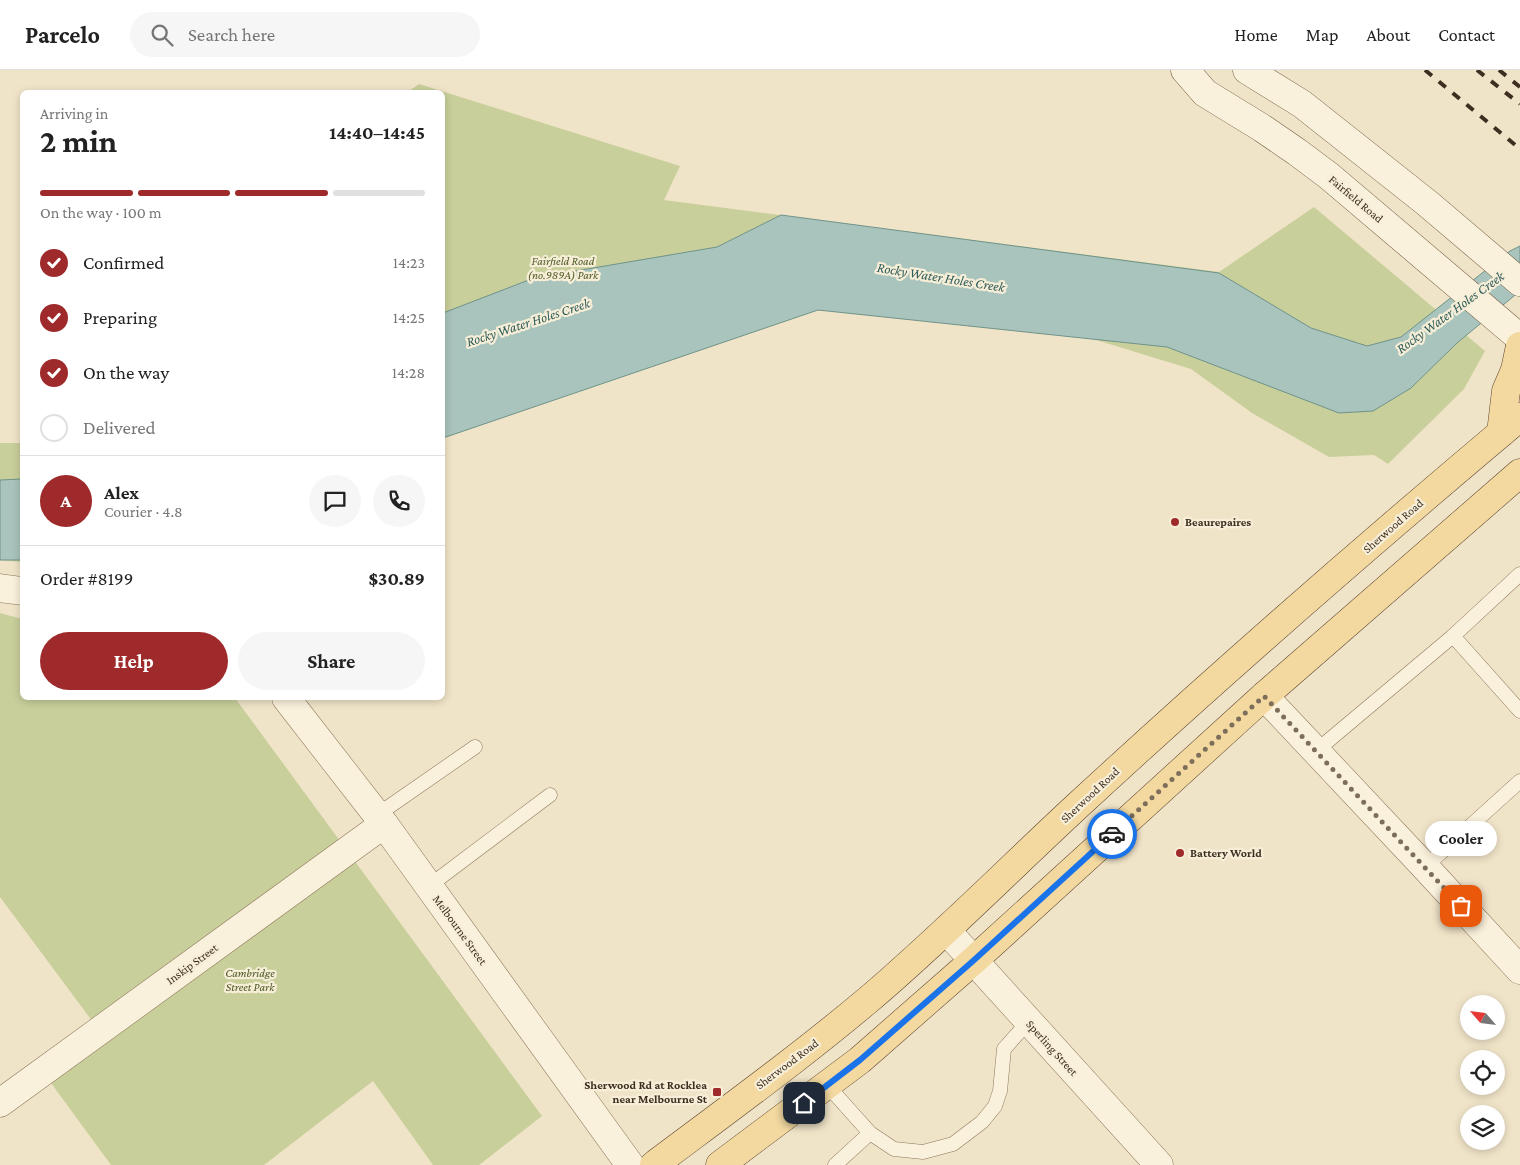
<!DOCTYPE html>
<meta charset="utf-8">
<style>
body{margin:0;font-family:"Crimson Pro",serif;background:#f6f6f6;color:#222;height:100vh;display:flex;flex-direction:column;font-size:19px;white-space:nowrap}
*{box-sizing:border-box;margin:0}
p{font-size:16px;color:#767676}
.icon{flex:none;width:28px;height:28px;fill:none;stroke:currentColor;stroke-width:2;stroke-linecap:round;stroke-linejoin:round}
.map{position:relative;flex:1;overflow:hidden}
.side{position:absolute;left:20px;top:20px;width:425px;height:610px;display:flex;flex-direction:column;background:#fff;border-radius:8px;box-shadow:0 2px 8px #0003}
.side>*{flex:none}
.needle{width:32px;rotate:298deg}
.fabs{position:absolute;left:1460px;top:925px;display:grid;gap:10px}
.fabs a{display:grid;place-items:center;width:45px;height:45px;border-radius:50%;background:#fff;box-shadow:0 2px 8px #0003;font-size:25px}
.pin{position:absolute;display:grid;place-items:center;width:42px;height:42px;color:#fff;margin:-21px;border-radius:10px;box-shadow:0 2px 8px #0006}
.courier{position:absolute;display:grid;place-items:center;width:50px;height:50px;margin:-25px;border:4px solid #1a73e8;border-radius:50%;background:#fff;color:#222;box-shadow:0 1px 6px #0007}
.bubble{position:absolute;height:35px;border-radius:18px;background:#fff;box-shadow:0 2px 8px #0003;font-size:16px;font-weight:700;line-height:35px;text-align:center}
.head em{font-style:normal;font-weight:700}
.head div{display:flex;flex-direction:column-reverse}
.head{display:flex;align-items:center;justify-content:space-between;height:85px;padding:0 20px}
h1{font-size:32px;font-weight:700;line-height:38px}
.bar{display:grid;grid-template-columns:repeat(4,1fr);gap:8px 5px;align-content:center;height:60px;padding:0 20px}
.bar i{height:6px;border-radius:4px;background:#e0e0e0}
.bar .current{background:#9e2a2b}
.bar p{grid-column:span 4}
.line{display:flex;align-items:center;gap:12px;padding:0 20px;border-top:1px solid #e0e0e0}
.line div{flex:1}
.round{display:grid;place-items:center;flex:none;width:52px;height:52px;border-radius:26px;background:#f6f6f6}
ol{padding:0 20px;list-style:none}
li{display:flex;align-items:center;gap:15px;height:55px}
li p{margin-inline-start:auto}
li .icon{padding:5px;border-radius:50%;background:#9e2a2b;color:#fff;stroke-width:4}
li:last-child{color:#767676}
li i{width:28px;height:28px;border:2px solid #e0e0e0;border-radius:50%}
.primary-button{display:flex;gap:10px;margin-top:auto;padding:10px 20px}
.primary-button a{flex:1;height:58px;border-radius:30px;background:#9e2a2b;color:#fff;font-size:20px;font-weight:700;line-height:58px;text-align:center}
.primary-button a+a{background:#f6f6f6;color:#222}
header{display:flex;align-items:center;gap:30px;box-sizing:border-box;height:70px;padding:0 25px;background:#fff;border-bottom:1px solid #e0e0e0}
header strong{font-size:24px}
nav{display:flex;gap:28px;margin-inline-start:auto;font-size:18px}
.search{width:350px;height:45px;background:#f6f6f6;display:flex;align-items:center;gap:12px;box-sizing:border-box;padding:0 18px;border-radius:28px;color:#767676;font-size:19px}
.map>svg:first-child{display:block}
.green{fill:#c9cf9b}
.water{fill:#a9c4bc;stroke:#6f938a}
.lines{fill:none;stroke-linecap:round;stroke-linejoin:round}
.service-casing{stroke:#8d765c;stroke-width:15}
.minor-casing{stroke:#8d765c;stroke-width:29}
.secondary-casing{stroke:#6f573f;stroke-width:29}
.primary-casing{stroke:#5b4430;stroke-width:29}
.service{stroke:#faf1dc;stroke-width:14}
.minor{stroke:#faf1dc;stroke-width:28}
.secondary{stroke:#faf1dc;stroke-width:28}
.primary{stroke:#f3d9a0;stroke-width:28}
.rail{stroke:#3d2e20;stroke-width:4;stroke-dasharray:9 9;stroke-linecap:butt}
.done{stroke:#7c6e5b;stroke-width:5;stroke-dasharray:0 9}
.route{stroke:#1a73e8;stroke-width:6}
.poi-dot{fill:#9e2a2b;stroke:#f7eed8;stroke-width:2}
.labels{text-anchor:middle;stroke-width:4.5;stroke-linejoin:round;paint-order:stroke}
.street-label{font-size:12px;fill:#3d2e20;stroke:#f7eed8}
.park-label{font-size:12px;font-style:italic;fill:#4d5a26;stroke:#f7eed8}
.poi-label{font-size:12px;font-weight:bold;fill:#3d2e20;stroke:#f7eed8;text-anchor:start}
.water-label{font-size:14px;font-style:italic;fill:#2f5d5a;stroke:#f7eed8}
</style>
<header>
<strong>Parcelo</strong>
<div class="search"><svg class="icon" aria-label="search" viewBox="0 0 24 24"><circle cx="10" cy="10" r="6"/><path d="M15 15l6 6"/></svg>Search here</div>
<nav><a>Home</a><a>Map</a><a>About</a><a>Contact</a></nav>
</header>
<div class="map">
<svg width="1520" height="1095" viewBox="0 0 1520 1095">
<rect width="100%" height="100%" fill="#f0e4c8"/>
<g class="green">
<polygon points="419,14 680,96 664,130 1219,202 1314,137 1485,281 1464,319 1388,394 1374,385 1329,387 1252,343 1191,299 1080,265 818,240 443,366 442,22 408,22"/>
<polygon points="0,373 22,373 22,492 0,490"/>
<polygon points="0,543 22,549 22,628 235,628 542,1046 479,1095 433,1095 373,1011 264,1095 111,1095 51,1013 107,971 0,827"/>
</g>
<g class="water">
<polygon points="781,145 1219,203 1311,258 1367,276 1401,267 1510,181 1520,176 1520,221 1457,273 1411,318 1373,341 1339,343 1167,277 818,240 443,368 443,243 534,208 717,177"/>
<polygon points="22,409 22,490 0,490 0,410"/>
</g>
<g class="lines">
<g class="service-casing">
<g id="service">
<polyline points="1453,566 1520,504"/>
<polyline points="1316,681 1453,566 1520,641"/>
<polyline points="377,745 475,677"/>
<polyline points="1425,797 1520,711"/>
<polyline points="429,816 550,725"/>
<polyline points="827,1015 870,1063 894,1079 923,1082 953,1074 982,1052 995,1036 1000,1021 1004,979 1028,952"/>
<polyline points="835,1095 870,1063"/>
</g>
</g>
<g class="minor-casing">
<g id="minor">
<polyline points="0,518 22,521"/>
<polyline points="1264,626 1425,797 1520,900"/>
<polyline points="286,628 384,754 630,1095"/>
<polyline points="946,860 1159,1095"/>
<polyline points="0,1033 384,754"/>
</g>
</g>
<g class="secondary-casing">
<g id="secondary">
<polyline points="1185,0 1205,23 1262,58 1297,82 1329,106 1520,268"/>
<polyline points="1247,0 1302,34 1427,133 1520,212"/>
</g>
</g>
<g class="primary-casing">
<g id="primary">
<polyline points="1501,363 1506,321 1515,300 1520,276"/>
<path d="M654,1095C726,1041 799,988 868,930C940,869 1006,802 1075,738C1220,604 1369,474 1520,347"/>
<polyline points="720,1095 860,990 973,891 1264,626 1520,403"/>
</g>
</g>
<use href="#service" class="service"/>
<use href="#minor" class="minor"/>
<use href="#secondary" class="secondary"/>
<use href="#primary" class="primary"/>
<g class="rail">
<polyline points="1425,0 1520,79"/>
<polyline points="1477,0 1520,34"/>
<polyline points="1499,0 1520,17"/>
</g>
</g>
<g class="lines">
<polyline class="done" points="1112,764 1264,626 1461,836"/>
<polyline class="route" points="804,1033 860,990 973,891 1112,764"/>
</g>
<g class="poi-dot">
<circle cx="1175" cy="452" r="5"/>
<circle cx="1180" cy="783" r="5"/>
<rect x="712" y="1017" width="10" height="10" rx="2.5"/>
</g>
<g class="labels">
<g class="street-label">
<text transform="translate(1356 129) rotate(40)" y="4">Fairfield Road</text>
<text transform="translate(1393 456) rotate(-41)" y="4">Sherwood Road</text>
<text transform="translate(1090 725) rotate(-43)" y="4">Sherwood Road</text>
<text transform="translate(460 860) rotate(54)" y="4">Melbourne Street</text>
<text transform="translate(192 894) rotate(-36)" y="4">Inskip Street</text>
<text transform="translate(1052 978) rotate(48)" y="4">Sperling Street</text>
<text transform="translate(787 994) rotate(-37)" y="4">Sherwood Road</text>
</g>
<g class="park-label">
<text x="563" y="195">Fairfield Road<tspan x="563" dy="14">(no.989A) Park</tspan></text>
<text x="250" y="907">Cambridge<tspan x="250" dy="14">Street Park</tspan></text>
</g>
<g class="poi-label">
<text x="1185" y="456">Beaurepaires</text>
<text x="1190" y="787">Battery World</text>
<text x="707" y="1019" text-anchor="end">Sherwood Rd at Rocklea<tspan x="707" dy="14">near Melbourne St</tspan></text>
</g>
<g class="water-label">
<text transform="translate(941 207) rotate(9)" y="5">Rocky Water Holes Creek</text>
<text transform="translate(1450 242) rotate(-36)" y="5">Rocky Water Holes Creek</text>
<text transform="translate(528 252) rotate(-18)" y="5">Rocky Water Holes Creek</text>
</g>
</g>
</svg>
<div class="fabs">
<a><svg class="needle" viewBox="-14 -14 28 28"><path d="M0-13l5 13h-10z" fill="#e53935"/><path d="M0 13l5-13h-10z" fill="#767676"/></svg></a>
<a><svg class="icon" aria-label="locate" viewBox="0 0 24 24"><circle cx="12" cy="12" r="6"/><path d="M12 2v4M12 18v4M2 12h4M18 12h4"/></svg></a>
<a><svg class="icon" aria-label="layers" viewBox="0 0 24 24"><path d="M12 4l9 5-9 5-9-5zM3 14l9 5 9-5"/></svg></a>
</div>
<div class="pin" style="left:1461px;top:836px;background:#ea580c"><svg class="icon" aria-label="bag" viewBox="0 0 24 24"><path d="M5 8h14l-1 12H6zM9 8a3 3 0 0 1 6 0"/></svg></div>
<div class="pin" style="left:804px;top:1033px;background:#1f2937"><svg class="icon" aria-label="home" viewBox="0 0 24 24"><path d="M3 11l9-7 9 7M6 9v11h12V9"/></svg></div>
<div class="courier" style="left:1112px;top:764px"><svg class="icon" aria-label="car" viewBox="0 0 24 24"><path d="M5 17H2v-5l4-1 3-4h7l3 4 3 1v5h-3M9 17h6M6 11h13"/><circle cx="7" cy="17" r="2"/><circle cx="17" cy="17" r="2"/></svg></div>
<div class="bubble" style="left:1425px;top:751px;width:72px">Cooler</div>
<section class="side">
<div class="head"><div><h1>2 min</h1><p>Arriving in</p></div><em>14:40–14:45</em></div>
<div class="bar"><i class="current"></i><i class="current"></i><i class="current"></i><i></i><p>On the way · 100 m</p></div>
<ol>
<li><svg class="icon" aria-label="check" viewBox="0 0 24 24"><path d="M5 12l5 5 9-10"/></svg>Confirmed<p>14:23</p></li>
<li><svg class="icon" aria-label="check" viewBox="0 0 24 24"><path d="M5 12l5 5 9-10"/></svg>Preparing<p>14:25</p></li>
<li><svg class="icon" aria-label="check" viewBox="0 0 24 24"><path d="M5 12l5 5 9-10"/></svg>On the way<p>14:28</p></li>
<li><i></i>Delivered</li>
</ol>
<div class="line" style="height:90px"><b class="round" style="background:#9e2a2b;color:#fff">A</b><div><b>Alex</b><p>Courier · 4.8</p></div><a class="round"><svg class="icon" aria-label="chat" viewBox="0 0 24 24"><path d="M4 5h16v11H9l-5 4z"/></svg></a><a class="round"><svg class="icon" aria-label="phone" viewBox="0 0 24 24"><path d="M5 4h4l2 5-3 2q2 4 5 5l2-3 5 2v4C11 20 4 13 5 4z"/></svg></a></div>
<div class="line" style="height:65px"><div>Order #8199</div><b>$30.89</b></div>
<div class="primary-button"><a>Help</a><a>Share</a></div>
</section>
</div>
